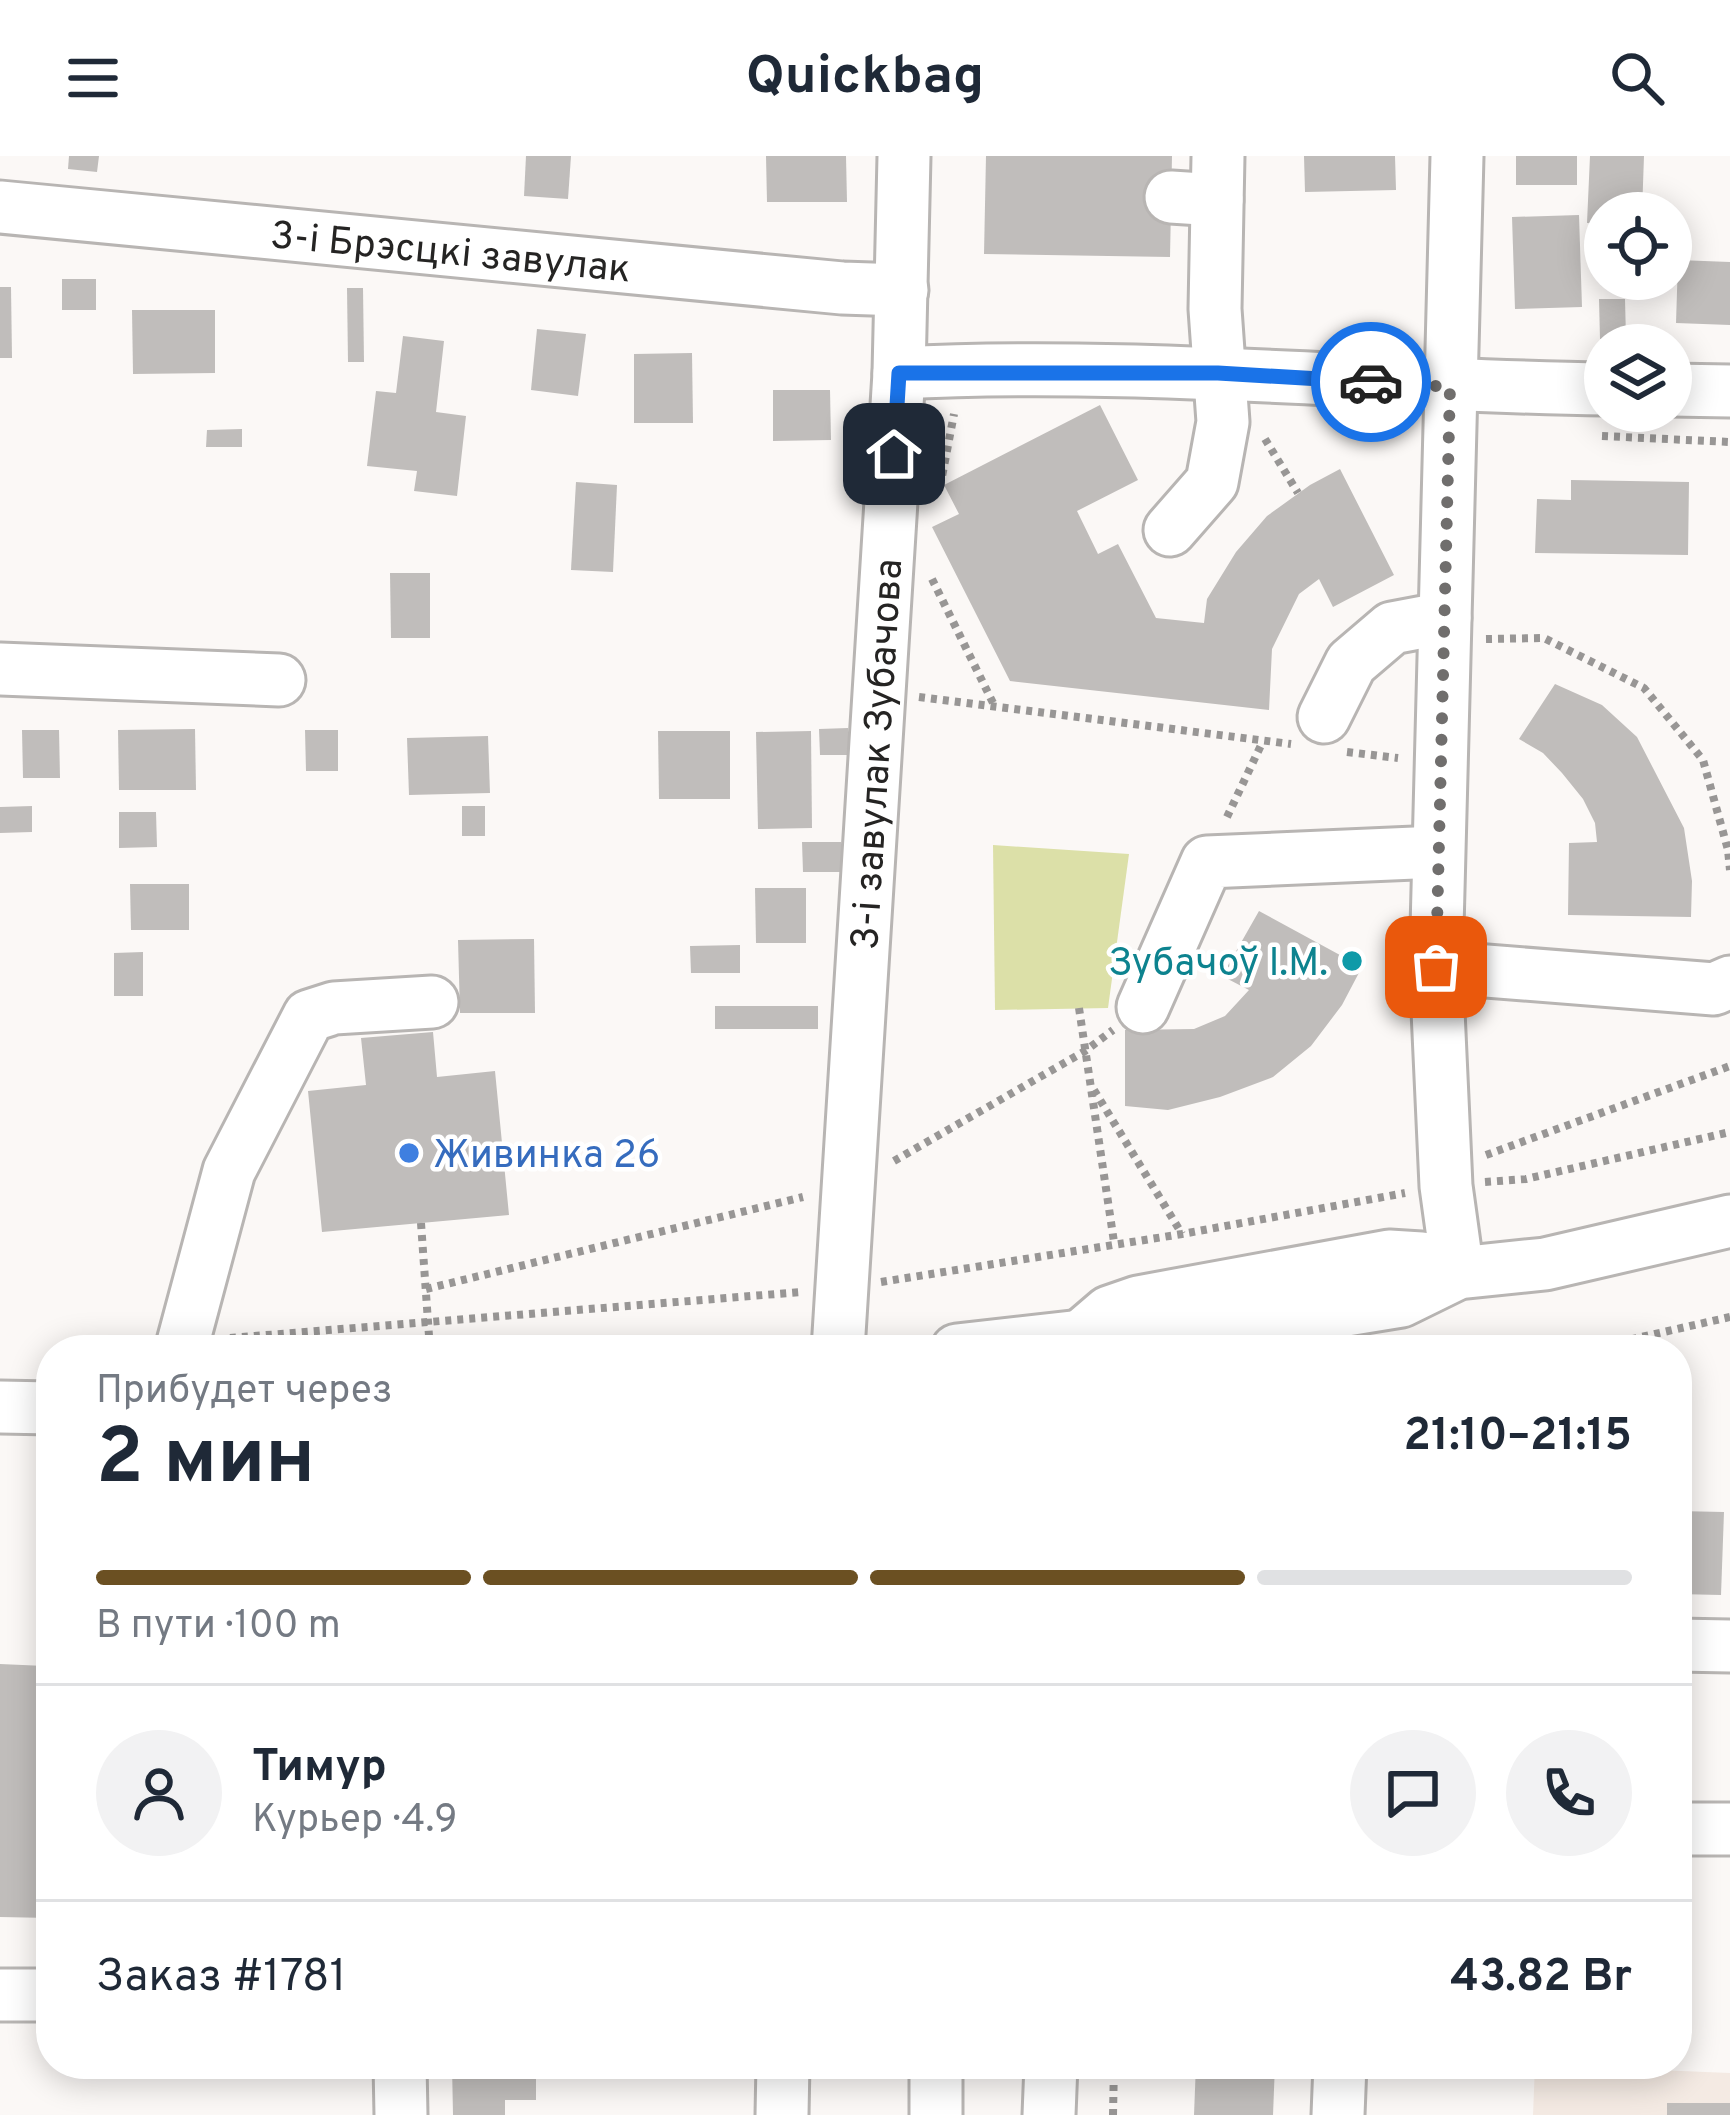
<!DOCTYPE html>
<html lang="ru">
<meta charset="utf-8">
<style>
body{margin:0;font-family:Overpass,sans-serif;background:#f2f2f3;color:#1f2937;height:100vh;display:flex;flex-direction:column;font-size:45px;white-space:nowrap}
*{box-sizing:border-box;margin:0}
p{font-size:39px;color:#747a83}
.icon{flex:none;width:66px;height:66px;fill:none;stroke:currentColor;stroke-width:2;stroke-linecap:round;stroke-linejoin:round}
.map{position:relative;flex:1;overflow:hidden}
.drawer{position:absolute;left:36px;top:1179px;width:1656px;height:744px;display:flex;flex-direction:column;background:#fff;border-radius:48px;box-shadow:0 6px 30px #0003}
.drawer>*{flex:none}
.fabs{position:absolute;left:1584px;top:36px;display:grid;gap:24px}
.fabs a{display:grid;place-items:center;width:108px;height:108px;border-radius:50%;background:#fff;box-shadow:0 6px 30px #0003;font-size:60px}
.pin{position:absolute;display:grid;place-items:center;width:102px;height:102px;color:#fff;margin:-51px;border-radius:24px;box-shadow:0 6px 18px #0006}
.courier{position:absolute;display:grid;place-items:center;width:120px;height:120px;margin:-60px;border:9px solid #1a73e8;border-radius:50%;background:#fff;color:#222;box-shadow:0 3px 15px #0007}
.summary em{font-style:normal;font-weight:700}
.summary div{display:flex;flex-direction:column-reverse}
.summary{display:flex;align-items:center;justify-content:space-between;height:204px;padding:0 60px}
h1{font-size:78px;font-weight:700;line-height:90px}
.bar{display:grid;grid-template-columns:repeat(4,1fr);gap:18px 12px;align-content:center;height:144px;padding:0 60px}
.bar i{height:15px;border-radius:9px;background:#e0e1e3}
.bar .active{background:#6b5022}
.bar p{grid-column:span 4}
.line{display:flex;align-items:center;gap:30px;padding:0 60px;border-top:3px solid #e0e1e3}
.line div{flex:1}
.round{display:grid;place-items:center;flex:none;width:126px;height:126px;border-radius:63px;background:#f2f2f3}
header{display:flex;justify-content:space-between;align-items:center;height:156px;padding:0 60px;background:#fff;font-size:54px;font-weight:700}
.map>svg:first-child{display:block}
.built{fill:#f4eae3}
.green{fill:#dce0a8}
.building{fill:#c0bdbb}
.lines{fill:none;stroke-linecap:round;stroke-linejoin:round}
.minor-casing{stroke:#b8b5b3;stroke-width:57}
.path{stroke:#989695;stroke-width:8;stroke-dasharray:6 6;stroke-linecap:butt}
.minor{stroke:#fff;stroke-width:51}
.done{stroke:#706e6d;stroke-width:12;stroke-dasharray:0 21.6}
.route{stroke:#1a73e8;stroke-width:15}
.culture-dot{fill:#0f9aa8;stroke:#fff;stroke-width:4.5}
.shop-dot{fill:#3f7fe0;stroke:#fff;stroke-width:4.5}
.labels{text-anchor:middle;stroke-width:9;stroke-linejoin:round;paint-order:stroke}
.street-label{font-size:39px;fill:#252423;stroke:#fff}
.culture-label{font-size:39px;fill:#0d838f;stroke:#fff;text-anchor:end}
.shop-label{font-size:39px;fill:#366cbe;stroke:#fff;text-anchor:start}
</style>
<header><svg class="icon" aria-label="menu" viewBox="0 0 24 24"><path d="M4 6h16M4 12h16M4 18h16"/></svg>Quickbag<svg class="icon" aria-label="search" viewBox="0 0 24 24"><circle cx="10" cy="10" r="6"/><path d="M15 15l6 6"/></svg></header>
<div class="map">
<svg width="1730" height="1959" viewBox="0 0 1730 1959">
<rect width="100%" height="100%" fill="#fbf8f6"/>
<polygon class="built" points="1535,1909 1730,1917 1730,1959 1533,1959"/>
<polygon class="green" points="993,689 1129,698 1108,852 995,854"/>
<g class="building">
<polygon points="69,0 99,0 97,16 68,13"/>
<polygon points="526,0 571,0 568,43 524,40"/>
<polygon points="766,0 846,0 847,46 767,46"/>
<polygon points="986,0 1172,0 1170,101 984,98"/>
<polygon points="1304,0 1395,0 1396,34 1305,36"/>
<rect x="1516" y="0" width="61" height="29"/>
<polygon points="1590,0 1644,0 1642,57 1605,57 1605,68 1587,67"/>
<polygon points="1579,59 1582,151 1515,153 1512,61"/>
<polygon points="1678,104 1730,106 1730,169 1676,167"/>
<rect x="62" y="123" width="34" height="31"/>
<polygon points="0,131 11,131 12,202 0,202"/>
<polygon points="347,132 363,132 364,206 348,206"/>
<polygon points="1599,143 1625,143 1626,183 1600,183"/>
<polygon points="132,154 215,154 215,217 133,218"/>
<polygon points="537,173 586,178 578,240 531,234"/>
<polygon points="403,180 444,185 436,256 466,260 457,340 414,335 417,315 367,310 376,235 396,237"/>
<polygon points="692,197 693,267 634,267 634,198"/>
<polygon points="773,234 830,234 831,284 773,285"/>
<polygon points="1100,249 1138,324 1077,355 1098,398 1118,388 1156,462 1204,467 1207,443 1236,396 1267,360 1310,329 1340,313 1394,419 1333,451 1319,423 1299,438 1272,493 1269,554 1010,525 932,371 959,358 944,329"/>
<polygon points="242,273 242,291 206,291 207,274"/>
<polygon points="1571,324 1689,326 1688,399 1535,397 1537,343 1571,344"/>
<polygon points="576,326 617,329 613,416 571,414"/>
<polygon points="390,417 430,417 430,482 391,482"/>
<polygon points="1555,528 1602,549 1637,581 1684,672 1692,725 1691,761 1568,759 1569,687 1597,686 1595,667 1583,643 1562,617 1543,597 1519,583"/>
<polygon points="848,572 848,599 820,599 819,573"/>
<polygon points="195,573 196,634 119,634 118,574"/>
<polygon points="22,574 59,574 60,622 23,622"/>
<polygon points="305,574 338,574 338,615 306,615"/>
<polygon points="658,575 730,575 730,643 659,643"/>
<polygon points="811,575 812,672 758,673 756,576"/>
<polygon points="488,580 490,637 409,639 407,582"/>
<polygon points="32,650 32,676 0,677 0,651"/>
<rect x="462" y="650" width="23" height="30"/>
<polygon points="119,656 156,656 157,691 119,692"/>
<polygon points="802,686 841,686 842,716 803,716"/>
<polygon points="130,728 189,728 189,774 131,774"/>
<polygon points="755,732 806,732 806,787 756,787"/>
<polygon points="1259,755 1362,811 1342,849 1311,890 1273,921 1220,941 1168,954 1125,950 1125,874 1194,873 1225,860 1249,834 1222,820"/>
<polygon points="534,783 535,857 460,857 458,784"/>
<polygon points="740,789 740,817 691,817 690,790"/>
<polygon points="143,796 143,840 114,840 114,797"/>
<rect x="715" y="850" width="103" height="23"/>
<polygon points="433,876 437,921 495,915 509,1059 322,1076 308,935 366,929 361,882"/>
<polygon points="1677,1355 1724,1356 1721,1439 1677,1438"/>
<polygon points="48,1484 51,1762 0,1761 0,1508 45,1510"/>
<polygon points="1196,1908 1275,1908 1273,1959 1194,1959"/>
<polygon points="452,1909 536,1909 536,1944 505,1944 505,1959 453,1959"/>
<rect x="1667" y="1947" width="63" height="12"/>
</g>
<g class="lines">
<g class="minor-casing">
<g id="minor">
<polyline points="1457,0 1436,811 1446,1030 1458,1117"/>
<polyline points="1171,41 1217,44"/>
<path id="s1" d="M0,51L842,132L902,134"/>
<path d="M899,217C1135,205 1370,230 1605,233"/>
<polyline points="1671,234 1730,235"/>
<polyline points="1170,374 1212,326 1223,266 1215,153 1218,0"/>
<polyline points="0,513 279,524"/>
<polyline points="1324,561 1351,507 1392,472 1445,462"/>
<polyline points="1436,811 1714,833 1730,826"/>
<polyline points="1143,851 1207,706 1438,696"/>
<polyline points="1081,1180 1109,1156 1138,1146 1389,1100 1421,1102 1458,1117"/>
<polyline points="181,1194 229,1015 309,860 334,852 432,846"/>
<path id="s2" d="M838,1194L899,217L904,0"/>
<polyline points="957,1194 1081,1180 1132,1189 1401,1145 1458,1117 1545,1108 1730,1065"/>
<polyline points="0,1251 51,1252"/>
<polyline points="1677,1489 1730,1490"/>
<polyline points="1677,1673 1730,1673"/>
<polyline points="0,1839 51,1839"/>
<polyline points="400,1908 401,1959"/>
<polyline points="782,1959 783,1908"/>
<polyline points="936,1959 936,1908"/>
<polyline points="1049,1959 1051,1908"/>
<polyline points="1338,1959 1340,1908"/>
</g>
</g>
<g class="path">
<polyline points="1602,280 1730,286"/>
<polyline points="1265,283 1298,337"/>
<polyline points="940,331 954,258"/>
<polyline points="932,423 995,551"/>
<polyline points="1486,483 1544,482 1644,532 1703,604 1728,694 1730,714"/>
<polyline points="919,541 1291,588"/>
<polyline points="1347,596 1398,602"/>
<polyline points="1227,661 1263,585"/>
<polyline points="1079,852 1114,1086"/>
<polyline points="1094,934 1182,1078"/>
<polyline points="1486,999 1730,910"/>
<polyline points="894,1005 1085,895 1113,874"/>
<polyline points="1485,1026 1526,1023 1730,976"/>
<polyline points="421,1067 430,1194"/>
<polyline points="881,1126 1182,1078 1405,1037"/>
<polyline points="426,1133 803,1041"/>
<polyline points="230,1182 801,1136"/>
<polyline points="1584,1194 1730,1161"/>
<polyline points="1113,1959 1114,1908"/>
</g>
<use href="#minor" class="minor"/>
</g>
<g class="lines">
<polyline class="done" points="1371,226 1450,231 1436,811"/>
<polyline class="route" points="894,298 899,217 1218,217 1371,226"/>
</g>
<circle class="culture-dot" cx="1352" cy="805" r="12"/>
<circle class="shop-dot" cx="409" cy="997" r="12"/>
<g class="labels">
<g class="street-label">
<text dy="14" stroke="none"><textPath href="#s1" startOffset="453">3-і Брэсцкі завулак</textPath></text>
<text dy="14" stroke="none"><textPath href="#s2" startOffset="597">3-і завулак Зубачова</textPath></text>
</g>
<g class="culture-label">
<text x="1328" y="819">Зубачоў І.М.</text>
</g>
<g class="shop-label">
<text x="433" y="1011">Живинка 26</text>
</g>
</g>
</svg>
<div class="fabs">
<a><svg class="icon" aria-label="locate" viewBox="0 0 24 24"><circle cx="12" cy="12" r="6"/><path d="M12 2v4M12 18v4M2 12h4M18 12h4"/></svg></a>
<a><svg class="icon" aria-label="layers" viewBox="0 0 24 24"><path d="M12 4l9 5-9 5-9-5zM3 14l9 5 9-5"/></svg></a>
</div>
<div class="pin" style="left:1436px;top:811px;background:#ea580c"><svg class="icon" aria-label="bag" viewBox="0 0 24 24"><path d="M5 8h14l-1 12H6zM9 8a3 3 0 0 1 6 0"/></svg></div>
<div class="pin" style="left:894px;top:298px;background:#1f2937"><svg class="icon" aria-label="home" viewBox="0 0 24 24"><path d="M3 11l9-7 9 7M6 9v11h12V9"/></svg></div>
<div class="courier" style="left:1371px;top:226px"><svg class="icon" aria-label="car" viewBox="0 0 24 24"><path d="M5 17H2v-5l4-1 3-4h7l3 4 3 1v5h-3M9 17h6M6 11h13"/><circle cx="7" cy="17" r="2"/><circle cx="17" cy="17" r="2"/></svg></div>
<section class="drawer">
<div class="summary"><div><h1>2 мин</h1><p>Прибудет через</p></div><em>21:10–21:15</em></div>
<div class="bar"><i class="active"></i><i class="active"></i><i class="active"></i><i></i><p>В пути · 100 m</p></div>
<div class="line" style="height:216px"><a class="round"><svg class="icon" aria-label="person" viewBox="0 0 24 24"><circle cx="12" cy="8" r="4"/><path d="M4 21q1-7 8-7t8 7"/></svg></a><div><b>Тимур</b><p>Курьер · 4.9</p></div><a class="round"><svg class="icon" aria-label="chat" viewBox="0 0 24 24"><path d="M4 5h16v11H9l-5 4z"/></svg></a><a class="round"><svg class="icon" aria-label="phone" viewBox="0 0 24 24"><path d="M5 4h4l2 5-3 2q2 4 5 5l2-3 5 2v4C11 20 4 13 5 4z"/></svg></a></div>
<div class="line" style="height:156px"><div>Заказ #1781</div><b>43.82 Br</b></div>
</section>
</div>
